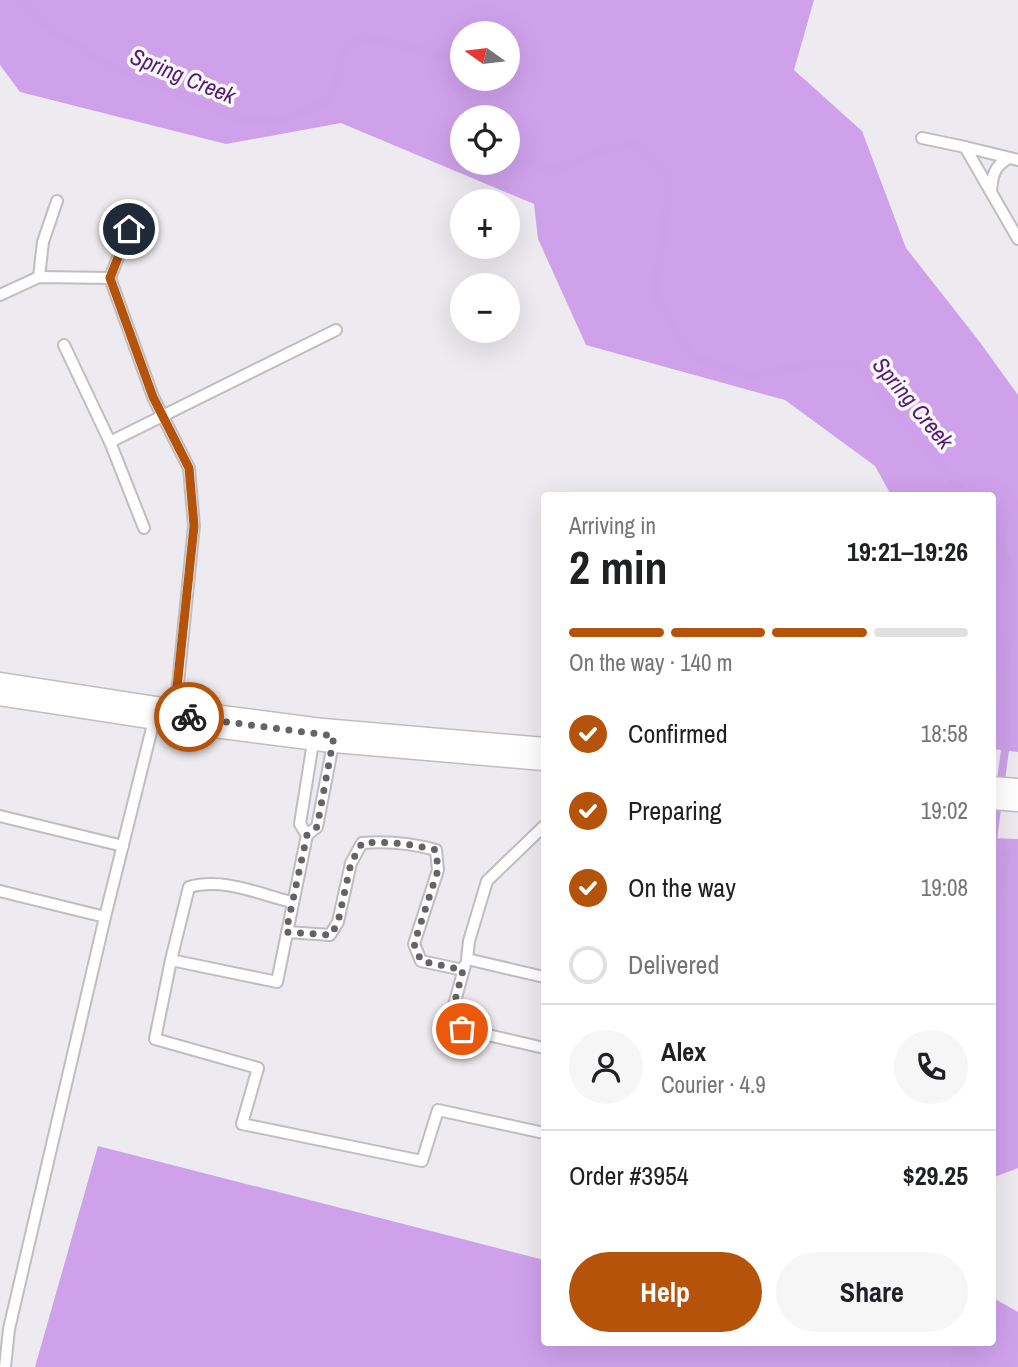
<!DOCTYPE html>
<meta charset="utf-8">
<style>
body{margin:0;font-family:"Archivo Narrow",sans-serif;background:#f6f6f6;color:#202124;height:100vh;display:flex;flex-direction:column;font-size:26px;white-space:nowrap}
*{box-sizing:border-box;margin:0}
p{font-size:23px;color:#757577}
.icon{flex:none;width:38px;height:38px;fill:none;stroke:currentColor;stroke-width:2;stroke-linecap:round;stroke-linejoin:round}
.map{position:relative;flex:1;overflow:hidden}
.sheet{position:absolute;left:541px;top:492px;width:455px;height:854px;display:flex;flex-direction:column;background:#fff;border-radius:7px;box-shadow:0 7px 28px #0002}
.sheet>*{flex:none}
.needle{width:46px;rotate:284deg}
.tools{position:absolute;left:450px;top:21px;display:grid;gap:14px}
.tools a{display:grid;place-items:center;width:70px;height:70px;border-radius:50%;background:#fff;box-shadow:0 7px 28px #0002;font-size:35px}
.pin{position:absolute;display:grid;place-items:center;width:60px;height:60px;color:#fff;margin:-30px;border:4px solid #fff;border-radius:50%;box-shadow:0 2px 7px #0007}
.courier{position:absolute;display:grid;place-items:center;width:70px;height:70px;margin:-35px;border:5px solid #b45309;border-radius:50%;background:#fff;color:#222;box-shadow:0 2px 9px #0007}
.overview em{font-style:normal;font-weight:700}
.overview div{display:flex;flex-direction:column-reverse}
.overview{display:flex;align-items:center;justify-content:space-between;height:119px;padding:0 28px}
h1{font-size:46px;font-weight:700;line-height:52px}
.bar{display:grid;grid-template-columns:repeat(4,1fr);gap:10px 7px;align-content:center;height:84px;padding:0 28px}
.bar i{height:9px;border-radius:5px;background:#e0e0e0}
.bar .current{background:#b45309}
.bar p{grid-column:span 4}
.line{display:flex;align-items:center;gap:18px;padding:0 28px;border-top:2px solid #e0e0e0}
.line div{flex:1}
.round{display:grid;place-items:center;flex:none;width:74px;height:74px;border-radius:37px;background:#f6f6f6}
ol{padding:0 28px;list-style:none}
li{display:flex;align-items:center;gap:21px;height:77px}
li p{margin-inline-start:auto}
li .icon{padding:7px;border-radius:50%;background:#b45309;color:#fff;stroke-width:4}
li:last-child{color:#757577}
li i{width:38px;height:38px;border:4px solid #e0e0e0;border-radius:50%}
.primary-button{display:flex;gap:14px;margin-top:auto;padding:14px 28px}
.primary-button a{flex:1;height:80px;border-radius:42px;background:#b45309;color:#fff;font-size:28px;font-weight:700;line-height:80px;text-align:center}
.primary-button a+a{background:#f6f6f6;color:#202124}
.map>svg:first-child{display:block}
.forest{fill:#cfa1eb;fill-rule:evenodd}
.water{fill:#cda0e9}
.lines{fill:none;stroke-linecap:round;stroke-linejoin:round}
.stream{stroke:#cda0e9;stroke-width:8}
.lane-casing{stroke:#bfbdc0;stroke-width:14}
.secondary-casing{stroke:#bfbdc0;stroke-width:35}
.lane{stroke:#fff;stroke-width:10}
.secondary{stroke:#fff;stroke-width:32}
.done{stroke:#646366;stroke-width:7;stroke-dasharray:0 12.6}
.route{stroke:#b45309;stroke-width:9}
.labels{text-anchor:middle;stroke-width:7;stroke-linejoin:round;paint-order:stroke}
.water-label{font-size:23px;font-style:italic;fill:#551b71;stroke:#fbf8fc}
</style>
<div class="map">
<svg width="1018" height="1367" viewBox="0 0 1018 1367">
<rect width="100%" height="100%" fill="#edebef"/>
<g class="forest">
<path d="M0,0H814L794,70L862,131L906,248L979,341L1018,395V752L992,749V495H891L875,466L785,400L586,345L538,239L534,204L341,123L226,144L20,92L0,65ZM462,33H508V79H462ZM462,117H508V163H462Z"/>
<polygon points="992,838 1018,839 1018,1168 992,1178"/>
<polygon points="98,1146 544,1260 544,1342 992,1342 992,1280 995,1299 1018,1312 1018,1367 35,1367"/>
</g>
<g class="water">
<polygon points="992,849 1010,853 995,923 992,926"/>
<polygon points="955,1342 982,1342 974,1367 950,1367"/>
</g>
<g class="lines">
<g class="stream">
<polyline points="21,0 44,24 106,65 242,120 279,122 324,103 337,81 344,48 363,37 450,57 474,117"/>
<polyline points="508,152 517,159 552,171 603,150 635,144 668,176 665,229 654,294 692,356 750,376 811,364 855,364 966,495"/>
<polyline points="992,534 1009,563 1012,613 1005,677 1007,735 1000,788"/>
<polyline points="992,849 998,800"/>
</g>
<g class="lane-casing">
<g id="lane">
<polyline points="922,138 965,147"/>
<polyline points="1018,160 965,147 1018,239"/>
<path d="M991,192C992,176 994,166 1009,158"/>
<polyline points="39,277 43,242 57,201"/>
<polyline points="110,278 129,229"/>
<polyline points="0,295 39,277 110,278 153,397 189,468 194,526 175,713"/>
<polyline points="64,345 110,442 336,330"/>
<polyline points="110,442 144,528"/>
<polyline points="334,739 317,827 307,835 277,982 171,960 155,1039 258,1068 242,1124 422,1161 438,1110 544,1133"/>
<polyline points="0,816 123,846"/>
<polyline points="544,826 487,881 469,941 467,959 544,977"/>
<polyline points="307,835 300,824 314,736"/>
<polyline points="0,891 105,917 9,1329 5,1367"/>
<polyline points="105,917 155,716"/>
<path d="M287,932L330,935L338,922L351,863L362,843C387,841 411,843 436,850L438,870L414,944L421,961L463,970"/>
<path d="M171,960L189,887C222,877 259,894 292,902"/>
<polyline points="465,965 451,1016 462,1029 544,1048"/>
</g>
</g>
<g class="secondary-casing">
<g id="secondary">
<polyline points="0,689 175,716 323,735 544,754"/>
<polyline points="992,793 1018,795"/>
</g>
</g>
<use href="#lane" class="lane"/>
<use href="#secondary" class="secondary"/>
</g>
<g class="lines">
<path class="done" d="M189,717L334,736L317,827L307,835L286,932L331,935L338,922L351,863L362,843C387,841 411,844 436,850L438,870L414,944L421,961L463,970L451,1016L462,1029"/>
<polyline class="route" points="129,229 110,278 153,397 189,468 194,526 174,716 189,717"/>
</g>
<g class="labels">
<g class="water-label">
<text transform="translate(183 76) rotate(22)" y="8">Spring Creek</text>
<text transform="translate(913 403) rotate(50)" y="8">Spring Creek</text>
</g>
</g>
</svg>
<div class="tools">
<a><svg class="needle" viewBox="-14 -14 28 28"><path d="M0-13l5 13h-10z" fill="#e53935"/><path d="M0 13l5-13h-10z" fill="#757577"/></svg></a>
<a><svg class="icon" aria-label="locate" viewBox="0 0 24 24"><circle cx="12" cy="12" r="6"/><path d="M12 2v4M12 18v4M2 12h4M18 12h4"/></svg></a>
<a>+</a>
<a>−</a>
</div>
<div class="pin" style="left:462px;top:1029px;background:#ea580c"><svg class="icon" aria-label="bag" viewBox="0 0 24 24"><path d="M5 8h14l-1 12H6zM9 8a3 3 0 0 1 6 0"/></svg></div>
<div class="pin" style="left:129px;top:229px;background:#1f2937"><svg class="icon" aria-label="home" viewBox="0 0 24 24"><path d="M3 11l9-7 9 7M6 9v11h12V9"/></svg></div>
<div class="courier" style="left:189px;top:717px"><svg class="icon" aria-label="bike" viewBox="0 0 24 24"><circle cx="6" cy="16" r="4"/><circle cx="18" cy="16" r="4"/><path d="M6 16l4-8h5l3 8M10 8l3 8H6M13 5h3"/></svg></div>
<section class="sheet">
<div class="overview"><div><h1>2 min</h1><p>Arriving in</p></div><em>19:21–19:26</em></div>
<div class="bar"><i class="current"></i><i class="current"></i><i class="current"></i><i></i><p>On the way · 140 m</p></div>
<ol>
<li><svg class="icon" aria-label="check" viewBox="0 0 24 24"><path d="M5 12l5 5 9-10"/></svg>Confirmed<p>18:58</p></li>
<li><svg class="icon" aria-label="check" viewBox="0 0 24 24"><path d="M5 12l5 5 9-10"/></svg>Preparing<p>19:02</p></li>
<li><svg class="icon" aria-label="check" viewBox="0 0 24 24"><path d="M5 12l5 5 9-10"/></svg>On the way<p>19:08</p></li>
<li><i></i>Delivered</li>
</ol>
<div class="line" style="height:126px"><a class="round"><svg class="icon" aria-label="person" viewBox="0 0 24 24"><circle cx="12" cy="8" r="4"/><path d="M4 21q1-7 8-7t8 7"/></svg></a><div><b>Alex</b><p>Courier · 4.9</p></div><a class="round"><svg class="icon" aria-label="phone" viewBox="0 0 24 24"><path d="M5 4h4l2 5-3 2q2 4 5 5l2-3 5 2v4C11 20 4 13 5 4z"/></svg></a></div>
<div class="line" style="height:91px"><div>Order #3954</div><b>$29.25</b></div>
<div class="primary-button"><a>Help</a><a>Share</a></div>
</section>
</div>
